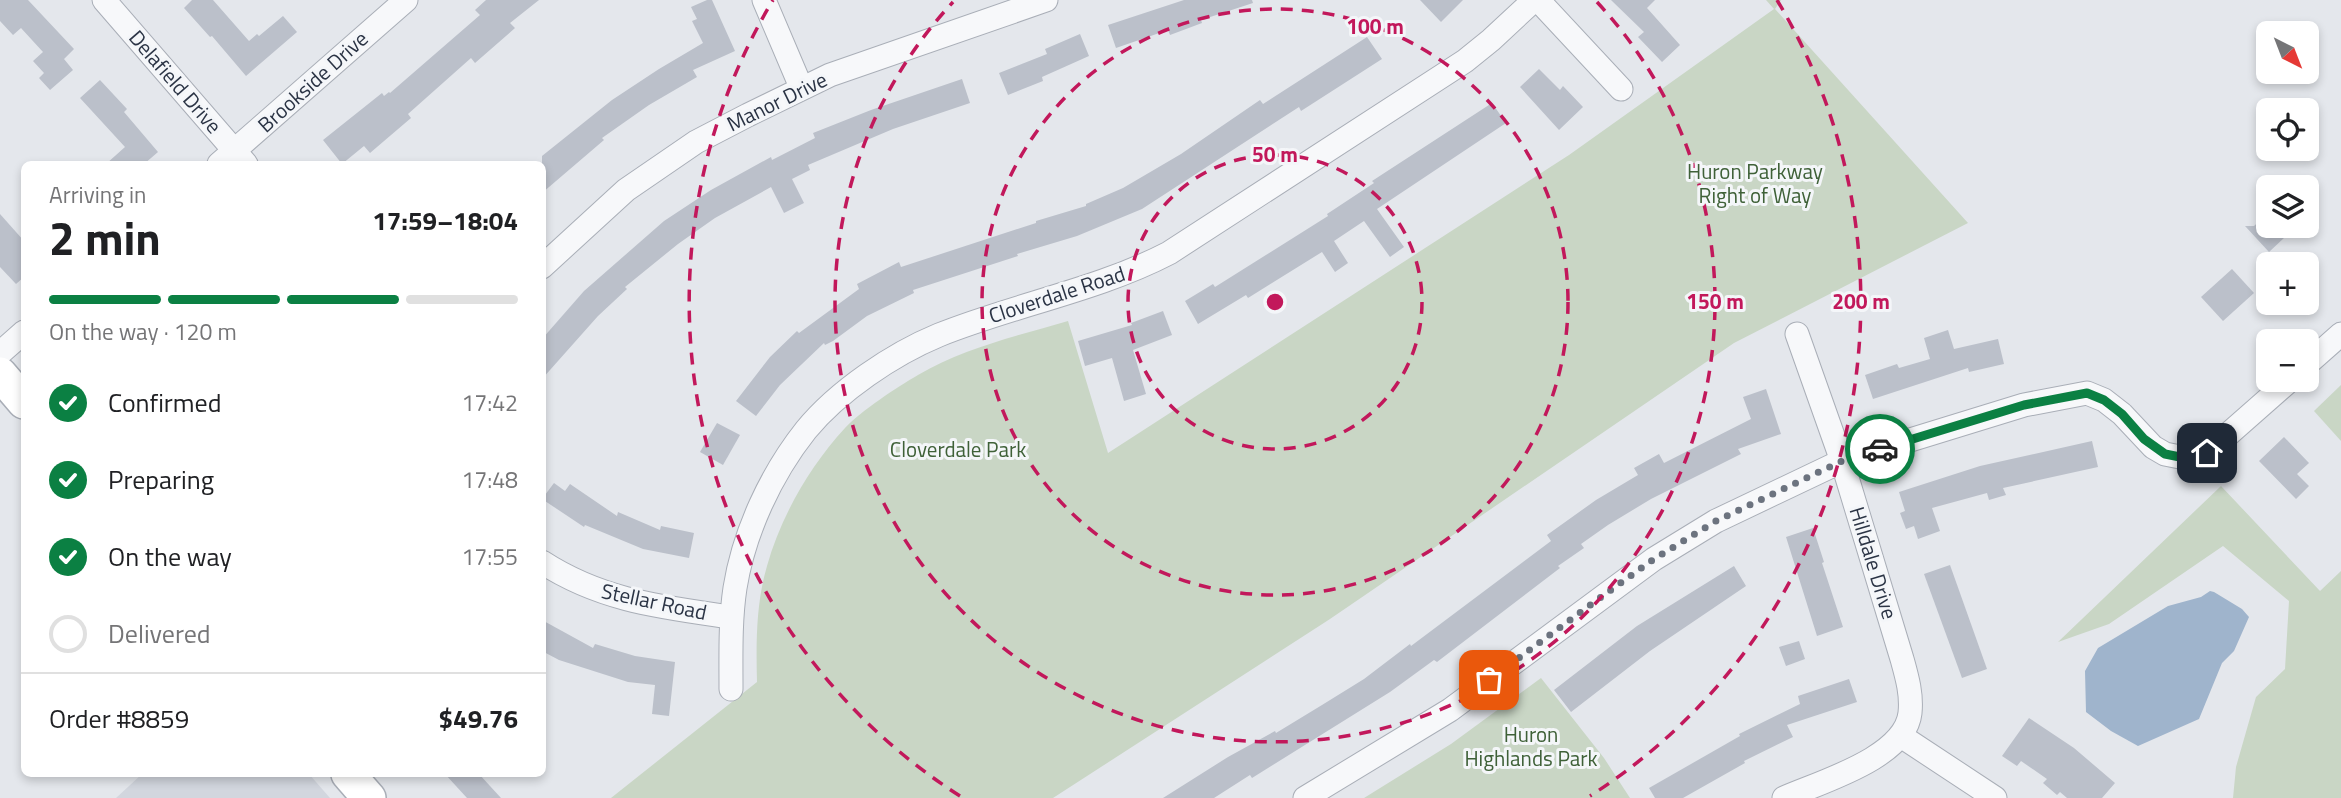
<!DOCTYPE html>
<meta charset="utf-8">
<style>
body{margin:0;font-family:"Titillium Web",sans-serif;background:#f6f6f6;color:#202124;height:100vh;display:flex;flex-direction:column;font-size:26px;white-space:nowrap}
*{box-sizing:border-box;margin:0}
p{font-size:23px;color:#757577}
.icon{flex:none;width:38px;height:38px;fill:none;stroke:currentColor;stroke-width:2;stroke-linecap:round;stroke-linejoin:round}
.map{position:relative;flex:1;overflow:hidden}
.sheet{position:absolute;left:21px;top:161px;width:525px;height:616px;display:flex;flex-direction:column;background:#fff;border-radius:10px;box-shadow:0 4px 10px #0003}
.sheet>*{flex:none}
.needle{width:46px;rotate:138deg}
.controls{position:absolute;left:2256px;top:21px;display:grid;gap:14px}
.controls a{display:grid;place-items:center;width:63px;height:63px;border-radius:10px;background:#fff;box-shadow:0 4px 10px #0003;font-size:35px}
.pin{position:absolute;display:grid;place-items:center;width:60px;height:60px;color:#fff;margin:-30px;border-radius:14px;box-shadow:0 4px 10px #0006}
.courier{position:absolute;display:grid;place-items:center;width:70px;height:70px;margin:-35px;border:5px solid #0b8043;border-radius:50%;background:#fff;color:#222;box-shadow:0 2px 9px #0007}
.headline em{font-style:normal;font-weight:700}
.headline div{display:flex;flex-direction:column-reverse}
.headline{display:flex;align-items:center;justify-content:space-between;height:119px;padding:0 28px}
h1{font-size:46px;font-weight:700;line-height:52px}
.bar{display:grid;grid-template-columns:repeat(4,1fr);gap:10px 7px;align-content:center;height:84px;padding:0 28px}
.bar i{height:9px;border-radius:5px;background:#e0e0e0}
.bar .active{background:#0b8043}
.bar p{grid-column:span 4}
.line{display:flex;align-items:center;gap:18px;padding:0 28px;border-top:2px solid #e0e0e0}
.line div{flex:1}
ol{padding:0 28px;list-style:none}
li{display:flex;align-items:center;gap:21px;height:77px}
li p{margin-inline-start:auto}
li .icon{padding:7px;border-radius:50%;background:#0b8043;color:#fff;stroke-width:4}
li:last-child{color:#757577}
li i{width:38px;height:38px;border:4px solid #e0e0e0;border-radius:50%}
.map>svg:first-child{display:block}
.built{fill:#d2d6de}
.green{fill:#c9d6c5}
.water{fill:#9fb4cc}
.building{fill:#bbc0ca}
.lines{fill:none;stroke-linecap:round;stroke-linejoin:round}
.minor-casing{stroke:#a9aeb7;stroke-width:25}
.secondary-casing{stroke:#a9aeb7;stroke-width:36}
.minor{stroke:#f7f8fa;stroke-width:23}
.secondary{stroke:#fff;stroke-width:33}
.done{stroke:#6c737f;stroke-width:7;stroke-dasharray:0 12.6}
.route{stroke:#0b8043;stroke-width:9}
.ring{fill:none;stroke:#c2185b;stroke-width:3.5;stroke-dasharray:12 9}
.labels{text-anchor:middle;stroke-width:6;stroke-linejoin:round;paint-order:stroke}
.street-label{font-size:21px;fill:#2b3445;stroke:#f4f6f9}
.park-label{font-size:21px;fill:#3f6138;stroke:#f4f6f9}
.centre{fill:#c2185b;stroke:#f4f6f9;stroke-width:3.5}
.ring-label{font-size:21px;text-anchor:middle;font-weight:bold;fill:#c2185b;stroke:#f4f6f9;stroke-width:6;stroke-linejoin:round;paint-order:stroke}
</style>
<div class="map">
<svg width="2341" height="798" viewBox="0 0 2341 798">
<rect width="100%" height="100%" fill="#e4e7ec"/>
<polygon class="built" points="142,774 309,774 330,798 116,798"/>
<g class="green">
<path d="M1766,0H1781L1775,9L1968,223L1734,343L1330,619L1053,798H611L757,682C756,643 756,603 767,566C781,516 810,466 845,428C861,411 897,387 918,375C964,348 1017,336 1068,321L1108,453L1569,155L1774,9Z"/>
<polygon points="2341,385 2341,441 2314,411"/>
<polygon points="2221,486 2320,591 2341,571 2341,798 2233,798 2236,767 2256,697 2285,669 2289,601 2223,546 2109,624 2058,642"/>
<polygon points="1541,678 1604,758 1630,798 1364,798 1451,744"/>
</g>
<polygon class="water" points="2210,591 2214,592 2242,609 2249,617 2234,651 2222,663 2199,719 2138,746 2111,731 2086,712 2085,671 2098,648 2168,606 2201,597"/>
<g class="building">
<polygon points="0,0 28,0 74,49 64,59 73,70 50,90 39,78 44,73 33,61 43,52 21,28 13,35 0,21"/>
<polygon points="192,0 213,0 249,41 257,34 259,36 283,16 297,32 246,76 212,36 210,37 184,8"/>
<polygon points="486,0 539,0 510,23 515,28 475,63 471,58 408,114 411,118 370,153 364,146 342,164 323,140 382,93 384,96 389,92 390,93 480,15 475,10"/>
<polygon points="707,0 712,0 735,51 693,70 697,77 649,105 602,138 604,140 542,193 542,156 612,100 659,69 703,43 692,21 697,19 691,7"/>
<polygon points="1184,0 1252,0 1253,3 1201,20 1202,23 1170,35 1168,30 1116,48 1108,25"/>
<polygon points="1420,0 1463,0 1441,22"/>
<polygon points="1611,0 1655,0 1647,8 1680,45 1662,62 1638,37 1644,32"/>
<polygon points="1080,34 1089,56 1042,77 1043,81 1008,95 999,73 1047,54 1045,49"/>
<polygon points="1367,37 1382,59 1301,111 1299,107 1142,209 1077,236 1017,254 1018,256 913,290 914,293 867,316 833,341 825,345 824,343 780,385 756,416 736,401 770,357 797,331 799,333 859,289 857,284 899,262 901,267 1036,223 1036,221 1086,206 1086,204 1123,188 1181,154 1260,100 1263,104"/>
<polygon points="1539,69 1560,90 1563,86 1583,107 1559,130 1520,87"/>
<polygon points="962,79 970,103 893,129 808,165 810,170 792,179 804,203 784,213 771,187 715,218 678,244 625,287 627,289 598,316 542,379 542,339 584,291 664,221 711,190 771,157 772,160 815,138 813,133 871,110"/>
<polygon points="100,80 127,109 124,112 158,152 144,164 106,164 125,147 80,98"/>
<polygon points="1492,103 1506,123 1377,209 1404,247 1390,257 1364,221 1334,241 1348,263 1335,272 1322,252 1248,298 1246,295 1198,324 1185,301 1213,284 1215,287 1328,216 1327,214 1374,183 1372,181"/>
<polygon points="2268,213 2268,226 2297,226 2269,252 2245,226 2254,226"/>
<polygon points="0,214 24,241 24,277 16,284 0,267"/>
<polygon points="2232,269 2254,293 2223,321 2201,297"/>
<polygon points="1163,311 1172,335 1133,350 1146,394 1124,401 1112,358 1085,366 1078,341 1132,325 1131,323"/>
<polygon points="1948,330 1954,349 1998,339 2004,364 1969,372 1968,368 1873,399 1865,375 1897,364 1899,368 1930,359 1924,338"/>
<polygon points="1766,389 1781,434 1738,449 1741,454 1651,499 1608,525 1581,544 1584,548 1558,566 1560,568 1437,662 1434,660 1390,692 1252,778 1250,775 1214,798 1163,798 1228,757 1275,731 1276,733 1322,705 1364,679 1410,644 1411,646 1551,541 1547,535 1596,500 1638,475 1634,468 1659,454 1664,463 1751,419 1743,397"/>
<polygon points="717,423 740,435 723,465 700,452"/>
<polygon points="2284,437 2309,463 2297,474 2309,486 2296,499 2259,461"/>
<polygon points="2092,441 2098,467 2003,488 2006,495 1989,500 1987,493 1932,508 1940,531 1918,539 1914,526 1906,529 1900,513 1905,511 1899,492 1980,466"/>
<polygon points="554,483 565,491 570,484 617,516 618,512 660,530 661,526 694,533 689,558 643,549 585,525 584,527 542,499"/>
<polygon points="1813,528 1824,562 1822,563 1843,627 1817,636 1786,537"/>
<polygon points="1950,565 1987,669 1962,678 1924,574"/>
<polygon points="1734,566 1746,586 1650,651 1571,712 1554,690 1637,626"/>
<polygon points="542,620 593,648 595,644 635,656 675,662 669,716 652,714 655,685 628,682 559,660 542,651"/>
<polygon points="1799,641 1805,659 1786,666 1779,647"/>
<polygon points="1849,679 1857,702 1787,725 1793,737 1744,761 1745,763 1683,798 1655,798 1649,788 1740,736 1739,734 1800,704 1798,696"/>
<polygon points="2029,718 2074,748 2115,783 2102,798 2067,798 2060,792 2057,795 2043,783 2047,779 2021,761 2017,766 2002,756"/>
<polygon points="445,774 479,774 501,798 467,798"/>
</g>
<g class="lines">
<g class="minor-casing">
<g id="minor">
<polyline points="104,0 246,164"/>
<polyline points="764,0 801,87"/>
<polyline points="1538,0 1621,89"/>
<polyline points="219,164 406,0"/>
<polyline points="542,267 626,190 696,142 748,115 830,75 1046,0"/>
<polyline points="0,353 24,332"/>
<polyline points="2306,365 2341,334"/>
<path d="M542,562C602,601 662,607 731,617"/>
<path d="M731,689C731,655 730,621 735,588C744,532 771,474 806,430C838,391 893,354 939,335C1013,305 1098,290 1169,253L1465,61L1491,40L1534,0"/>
<polyline points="1901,736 1995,798"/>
<polyline points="1305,798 1450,710 1654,559 1716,521 1842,461 2024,405 2087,393 2104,400 2122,414 2153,447 2165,454 2185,458 2207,453 2290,380"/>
<path d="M1784,798C1820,782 1905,758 1910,713C1912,694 1907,677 1902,659L1842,461L1797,334"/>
</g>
</g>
<g class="secondary-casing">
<g id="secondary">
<polyline points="0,374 24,402"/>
<polyline points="348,774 369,798"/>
</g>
</g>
<use href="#minor" class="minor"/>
<use href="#secondary" class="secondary"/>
</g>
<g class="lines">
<polyline class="done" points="1489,680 1608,592 1654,559 1716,521 1842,461 1880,449"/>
<polyline class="route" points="1880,449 2024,405 2087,393 2104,400 2122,414 2144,439 2165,454 2185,458 2207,453"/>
</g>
<g class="ring">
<circle cx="1275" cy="302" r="147"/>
<circle cx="1275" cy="302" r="293"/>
<path d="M1597 2A440 440 0 1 1 953 2"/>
<path d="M960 796A586 586 0 0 1 773 0M1777 0A586 586 0 0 1 1590 796"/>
</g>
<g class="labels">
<g class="street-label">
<text transform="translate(175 82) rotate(49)" y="7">Delafield Drive</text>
<text transform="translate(313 82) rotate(-42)" y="7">Brookside Drive</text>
<text transform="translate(777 102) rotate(-26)" y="7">Manor Drive</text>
<text transform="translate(1057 295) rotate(-18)" y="7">Cloverdale Road</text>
<text transform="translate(1873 563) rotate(73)" y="7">Hilldale Drive</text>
<text transform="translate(654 602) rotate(12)" y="7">Stellar Road</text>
</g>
<g class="park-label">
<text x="1755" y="179">Huron Parkway<tspan x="1755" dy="24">Right of Way</tspan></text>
<text x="958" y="457">Cloverdale Park</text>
<text x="1531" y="742">Huron<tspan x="1531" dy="24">Highlands Park</tspan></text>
</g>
</g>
<circle cx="1275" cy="302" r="10" class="centre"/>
<g class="ring-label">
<text x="1375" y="34">100 m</text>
<text x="1275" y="162">50 m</text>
<text x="1715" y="309">150 m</text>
<text x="1861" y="309">200 m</text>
</g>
</svg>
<div class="controls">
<a><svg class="needle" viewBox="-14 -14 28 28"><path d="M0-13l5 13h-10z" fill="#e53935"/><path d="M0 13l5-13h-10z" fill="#757577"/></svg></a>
<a><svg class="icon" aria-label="locate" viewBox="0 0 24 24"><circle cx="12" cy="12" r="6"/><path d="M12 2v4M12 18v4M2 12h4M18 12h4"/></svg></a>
<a><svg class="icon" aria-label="layers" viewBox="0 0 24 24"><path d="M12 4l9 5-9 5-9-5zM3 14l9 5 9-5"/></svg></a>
<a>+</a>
<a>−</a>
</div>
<div class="pin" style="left:1489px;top:680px;background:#ea580c"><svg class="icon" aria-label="bag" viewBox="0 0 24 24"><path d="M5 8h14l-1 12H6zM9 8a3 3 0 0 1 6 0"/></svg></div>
<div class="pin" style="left:2207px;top:453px;background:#1f2937"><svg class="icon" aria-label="home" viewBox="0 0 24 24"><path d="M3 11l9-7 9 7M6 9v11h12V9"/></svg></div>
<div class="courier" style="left:1880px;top:449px"><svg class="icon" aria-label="car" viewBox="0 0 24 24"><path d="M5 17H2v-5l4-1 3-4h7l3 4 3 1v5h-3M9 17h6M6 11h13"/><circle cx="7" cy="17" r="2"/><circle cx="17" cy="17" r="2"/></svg></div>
<section class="sheet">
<div class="headline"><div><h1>2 min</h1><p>Arriving in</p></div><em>17:59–18:04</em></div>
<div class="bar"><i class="active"></i><i class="active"></i><i class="active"></i><i></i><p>On the way · 120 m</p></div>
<ol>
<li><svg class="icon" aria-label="check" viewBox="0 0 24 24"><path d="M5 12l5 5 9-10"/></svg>Confirmed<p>17:42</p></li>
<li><svg class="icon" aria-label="check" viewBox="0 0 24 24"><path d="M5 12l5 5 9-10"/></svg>Preparing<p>17:48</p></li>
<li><svg class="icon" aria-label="check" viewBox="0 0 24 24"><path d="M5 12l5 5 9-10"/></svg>On the way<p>17:55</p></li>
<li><i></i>Delivered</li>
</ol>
<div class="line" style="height:91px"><div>Order #8859</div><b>$49.76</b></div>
</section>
</div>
